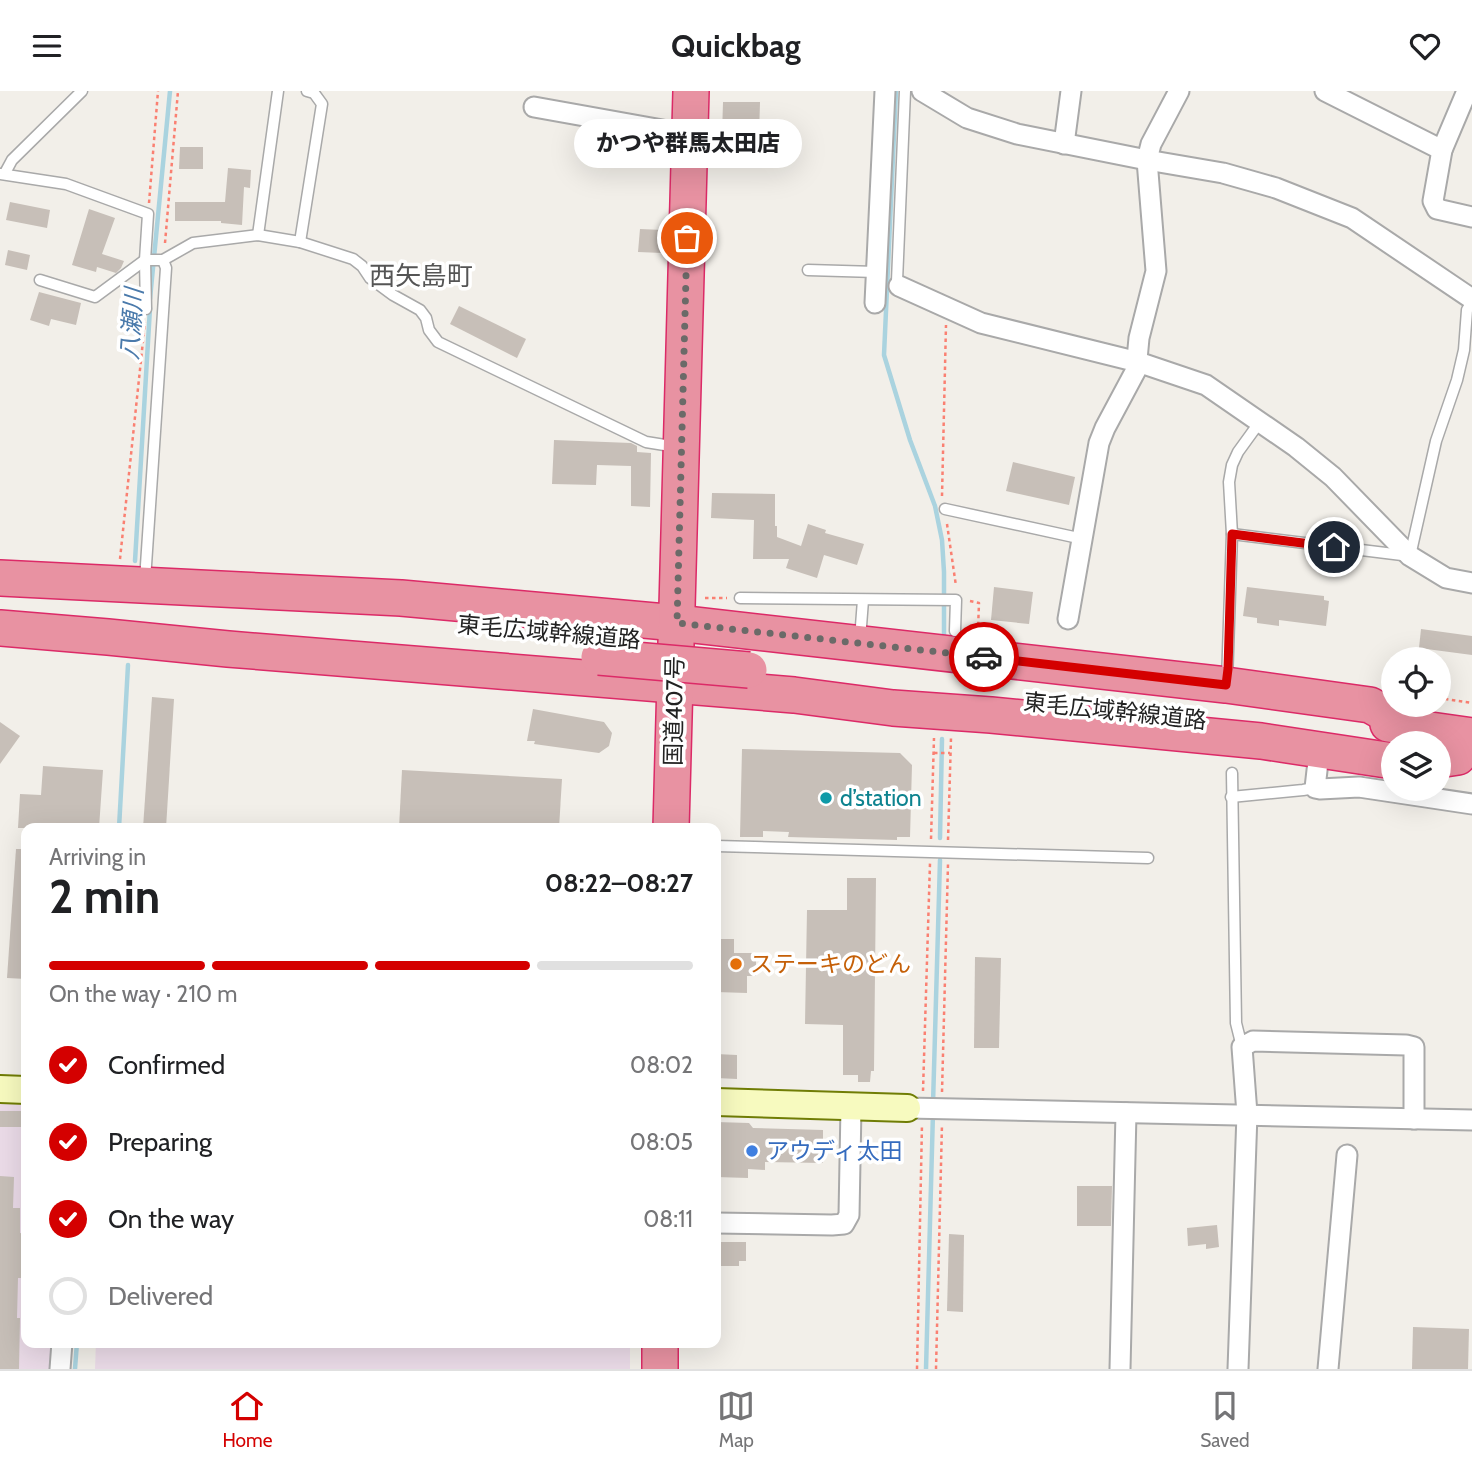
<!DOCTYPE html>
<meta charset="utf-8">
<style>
body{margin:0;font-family:Cabin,"Noto Sans JP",sans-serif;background:#f6f6f6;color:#202124;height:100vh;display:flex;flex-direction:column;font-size:26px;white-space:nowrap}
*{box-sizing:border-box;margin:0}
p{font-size:23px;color:#757577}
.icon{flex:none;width:38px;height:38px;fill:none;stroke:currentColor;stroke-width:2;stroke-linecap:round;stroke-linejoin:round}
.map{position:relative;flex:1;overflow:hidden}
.details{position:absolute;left:21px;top:732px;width:700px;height:525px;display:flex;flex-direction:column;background:#fff;border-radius:14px;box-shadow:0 7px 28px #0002}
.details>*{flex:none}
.controls{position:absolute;left:1381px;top:556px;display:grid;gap:14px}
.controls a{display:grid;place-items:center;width:70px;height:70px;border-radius:50%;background:#fff;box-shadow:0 7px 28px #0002;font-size:35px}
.pin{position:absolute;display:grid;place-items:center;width:60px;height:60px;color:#fff;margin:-30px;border:4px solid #fff;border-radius:50%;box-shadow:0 2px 7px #0007}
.courier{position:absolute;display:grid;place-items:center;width:70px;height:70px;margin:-35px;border:5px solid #d40000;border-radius:50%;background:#fff;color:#222;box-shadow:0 2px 9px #0007}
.bubble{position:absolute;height:49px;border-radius:24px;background:#fff;box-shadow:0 7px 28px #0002;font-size:23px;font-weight:800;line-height:49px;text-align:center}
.overview em{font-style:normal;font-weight:800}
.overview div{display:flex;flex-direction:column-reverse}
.overview{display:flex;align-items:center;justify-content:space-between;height:119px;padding:0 28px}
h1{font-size:46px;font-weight:800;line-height:52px}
.bar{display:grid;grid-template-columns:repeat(4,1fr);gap:10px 7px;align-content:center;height:84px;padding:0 28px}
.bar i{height:9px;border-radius:5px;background:#e0e0e0}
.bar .on{background:#d40000}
.bar p{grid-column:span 4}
ol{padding:0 28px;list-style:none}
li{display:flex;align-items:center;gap:21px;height:77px}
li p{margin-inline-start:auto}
li .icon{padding:7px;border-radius:50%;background:#d40000;color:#fff;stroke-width:4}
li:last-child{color:#757577}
li i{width:38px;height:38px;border:4px solid #e0e0e0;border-radius:50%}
header{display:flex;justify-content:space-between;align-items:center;height:91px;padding:0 28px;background:#fff;font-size:32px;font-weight:800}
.dock{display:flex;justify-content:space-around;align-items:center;height:98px;border-top:2px solid #e0e0e0;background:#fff;font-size:19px;color:#757577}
.dock a{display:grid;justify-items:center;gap:4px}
.dock .on{color:#d40000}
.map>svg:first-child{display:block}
.industrial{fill:#ebdbe8}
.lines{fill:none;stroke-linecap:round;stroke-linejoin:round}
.stream{stroke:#aad3df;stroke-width:4.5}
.building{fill:#c7bfb8}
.lane-casing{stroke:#a9a9a9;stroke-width:13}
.street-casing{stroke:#a9a9a9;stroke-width:23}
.secondary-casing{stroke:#707d05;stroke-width:30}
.highway-casing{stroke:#dc2a67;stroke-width:38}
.path{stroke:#fa8072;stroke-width:2.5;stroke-dasharray:3.5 3.5;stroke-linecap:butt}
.lane{stroke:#fff;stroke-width:10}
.street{stroke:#fff;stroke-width:19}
.secondary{stroke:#f7fabf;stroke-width:26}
.highway{stroke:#e892a2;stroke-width:35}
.highway-bridge-casing{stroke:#dc2a67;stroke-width:38;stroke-linecap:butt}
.highway-bridge{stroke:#e892a2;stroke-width:35}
.done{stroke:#6b6a68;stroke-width:7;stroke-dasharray:0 12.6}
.route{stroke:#d40000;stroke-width:9}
.culture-dot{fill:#0f9aa8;stroke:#fff;stroke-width:2.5}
.food-dot{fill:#e8710a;stroke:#fff;stroke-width:2.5}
.shop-dot{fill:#3f7fe0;stroke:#fff;stroke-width:2.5}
.labels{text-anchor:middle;stroke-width:7;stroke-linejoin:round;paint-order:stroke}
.street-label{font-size:23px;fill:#222;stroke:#fff}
.culture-label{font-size:23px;fill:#0d838f;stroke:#fff;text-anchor:start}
.food-label{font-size:23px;fill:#c56008;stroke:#fff;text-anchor:start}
.shop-label{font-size:23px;fill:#366cbe;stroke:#fff;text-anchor:start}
.water-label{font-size:24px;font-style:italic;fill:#4a7aab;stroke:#fff}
.quarter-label{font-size:26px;fill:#555;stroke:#fff}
</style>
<header><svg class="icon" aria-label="menu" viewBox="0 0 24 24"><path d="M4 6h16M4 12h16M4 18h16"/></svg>Quickbag<svg class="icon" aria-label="heart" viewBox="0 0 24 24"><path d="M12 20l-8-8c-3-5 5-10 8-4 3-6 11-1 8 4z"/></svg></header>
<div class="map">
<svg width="1472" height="1278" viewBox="0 0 1472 1278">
<rect width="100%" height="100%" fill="#f2efe9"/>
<g class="industrial">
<polygon points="0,1005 26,1006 26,1251 58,1251 56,1278 0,1278"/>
<polygon points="96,1251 630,1251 630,1278 95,1278"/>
</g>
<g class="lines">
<g class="stream">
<polyline points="896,0 884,264 910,349 935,415 942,449 944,481 944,543"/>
<polyline points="150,208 170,0"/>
<polyline points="135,470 150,217"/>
<polyline points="119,737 128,574"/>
<polyline points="940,747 942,648"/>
<polyline points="933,1013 940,769"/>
<polyline points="75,1278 77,1251"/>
<polyline points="926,1278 933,1021"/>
</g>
</g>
<g class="building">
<polygon points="723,11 760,11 759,45 722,44"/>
<polygon points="180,56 203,56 203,78 179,78"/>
<polygon points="228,77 251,79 250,97 244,96 242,134 221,132 221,130 175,130 175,111 225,111"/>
<polygon points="10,111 50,119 47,137 6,129"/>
<polygon points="89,118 115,127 102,163 124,170 121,177 116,182 97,176 96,181 72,174"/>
<polygon points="640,138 663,139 662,162 638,161"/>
<polygon points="8,159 30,164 27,179 5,174"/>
<polygon points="39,201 81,212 76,234 51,228 49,235 30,229"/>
<polygon points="459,215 526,248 517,267 450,233"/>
<polygon points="554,349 631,352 637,355 637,361 651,362 650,416 631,415 631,375 597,374 596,394 552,393"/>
<polygon points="1013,371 1075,386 1069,414 1006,400"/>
<polygon points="712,402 775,403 775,435 777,435 777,446 801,455 808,433 826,439 825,442 864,453 857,474 824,464 817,487 786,477 789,468 753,468 754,429 711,427"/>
<polygon points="994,496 1033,501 1029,533 991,529"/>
<polygon points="1247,496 1324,505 1324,509 1329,510 1326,535 1279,529 1279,535 1257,532 1257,527 1243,525"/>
<polygon points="1421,538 1472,545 1472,564 1419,557"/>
<polygon points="152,606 174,608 166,737 143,737"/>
<polygon points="533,618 604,631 612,642 609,655 599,662 534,653 535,650 527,650"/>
<polygon points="0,631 20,645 0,673"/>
<polygon points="742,658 900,662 912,674 910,746 897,746 897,749 788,746 789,741 763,740 763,746 740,746"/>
<polygon points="43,675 103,679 99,737 18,737 20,703 41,704"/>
<polygon points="402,679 562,688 559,737 399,737"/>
<polygon points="16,758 26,758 26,888 7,887"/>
<polygon points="847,787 876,787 874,980 871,980 870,991 858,991 858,984 843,984 843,934 805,933 807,819 847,819"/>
<polygon points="716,848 734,848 734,862 756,862 756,885 747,885 747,902 716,901"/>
<polygon points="975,866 1001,867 999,957 974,957"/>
<polygon points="716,963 737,964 737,988 716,987"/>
<rect x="0" y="1020" width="22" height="16"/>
<polygon points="716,1031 749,1032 753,1037 823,1039 823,1072 765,1071 765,1079 748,1078 748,1087 716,1086"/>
<polygon points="0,1085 14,1086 13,1117 20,1117 20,1142 26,1143 25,1187 18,1187 17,1227 20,1227 19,1278 0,1278"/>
<polygon points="1077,1095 1112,1095 1111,1135 1077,1135"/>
<polygon points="1217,1134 1219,1156 1206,1158 1206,1153 1188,1155 1187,1137"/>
<polygon points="949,1143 964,1144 963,1221 947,1220"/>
<polygon points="716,1151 746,1151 746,1170 739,1170 739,1175 716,1175"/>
<polygon points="1413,1236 1469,1238 1468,1278 1412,1278"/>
</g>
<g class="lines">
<g class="lane-casing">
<g id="lane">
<polyline points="5,82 12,69 82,0"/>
<polyline points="0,83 66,93 148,123 145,169 146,218"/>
<polyline points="258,144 278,0"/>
<polyline points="300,151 322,13 314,2 307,0"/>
<polyline points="808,179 876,181"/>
<polyline points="40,189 95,206 145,169 163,169 193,152 258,144 300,151 353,168 362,175 370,187 393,204 420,219 426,227 429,239 438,251 646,351 677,356"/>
<polyline points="899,195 897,190 905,0"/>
<polyline points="945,418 1083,448"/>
<polyline points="1232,443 1410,465 1436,350 1457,289 1464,259 1467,219 1472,211"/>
<polyline points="145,489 166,177 163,169"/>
<polyline points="740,507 956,509 955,540"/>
<polyline points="860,548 863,509"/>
<polyline points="1227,590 1232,443 1229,391 1232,374 1238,361 1259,332"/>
<polyline points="1232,682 1236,932 1242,956"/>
<polyline points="1231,706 1303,699 1315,697"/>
<polyline points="716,755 1148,767"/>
</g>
</g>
<g class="street-casing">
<g id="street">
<polyline points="922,0 967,27 1017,43 1147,69 1223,82 1276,97 1352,127 1472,208"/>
<polyline points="1325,0 1442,59"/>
<polyline points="1467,0 1442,59 1433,110 1437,118 1472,126"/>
<polyline points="534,16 668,40 690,43"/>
<polyline points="1064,53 1071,0"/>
<polyline points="899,195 981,232 1138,271 1206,294 1296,356 1333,386 1410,465 1446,487 1472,492"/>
<polyline points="875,212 885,0"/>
<polyline points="1068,528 1099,352 1105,337 1136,279 1139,247 1156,180 1147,69 1151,53 1179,0"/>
<polyline points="1320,653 1315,697 1320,698 1359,696 1472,713"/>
<polyline points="907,1017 1472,1029"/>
<polyline points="716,1132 832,1134 844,1133 849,1124 851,1016"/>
<polyline points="60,1278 62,1251"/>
<polyline points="1120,1278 1126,1022"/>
<polyline points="1238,1278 1247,1023 1242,956 1253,950 1406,954 1414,956 1414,1028"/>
<polyline points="1328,1278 1347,1064"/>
</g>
</g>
<g class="secondary-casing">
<g id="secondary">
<polyline points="0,998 26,999"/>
<polyline points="716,1011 907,1017"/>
</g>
</g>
<g class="highway-casing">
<g id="highway">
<polyline points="0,487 401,507 677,532 1226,594 1370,614 1409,636"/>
<polyline points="0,537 108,546 228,558 794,604 893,617 991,624 1261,650 1393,670"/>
<polyline points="1388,633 1472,645"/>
<polyline points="1438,669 1458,666"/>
<polyline points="671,737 691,0"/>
<polyline points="660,1278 660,1251"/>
</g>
</g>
<g class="path">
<polyline points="149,112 158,0"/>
<polyline points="165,152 178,0"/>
<polyline points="942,405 946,234"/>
<polyline points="947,433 956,495"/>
<polyline points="120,468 145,231"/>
<polyline points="705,507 727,507"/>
<polyline points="970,510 979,512 978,538"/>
<polyline points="1438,607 1472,612"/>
<polyline points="934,662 950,662"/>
<polyline points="931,748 934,647"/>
<polyline points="948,749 951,647"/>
<polyline points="923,1000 930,772"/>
<polyline points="942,1001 948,773"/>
<polyline points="917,1278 922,1033"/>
<polyline points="936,1278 942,1033"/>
</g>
<use href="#lane" class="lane"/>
<use href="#street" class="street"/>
<use href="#secondary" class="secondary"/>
<use href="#highway" class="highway"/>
<g class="highway-bridge-casing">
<polyline id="highway-bridge" points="599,566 749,579"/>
</g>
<use href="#highway-bridge" class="highway-bridge"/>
</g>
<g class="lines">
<polyline class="done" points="687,147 677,532 984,566"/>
<polyline class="route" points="984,566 1226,594 1228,578 1232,443 1334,456"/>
</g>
<circle class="culture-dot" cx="826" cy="707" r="7"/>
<circle class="food-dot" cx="736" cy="873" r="7"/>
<circle class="shop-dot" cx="752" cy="1060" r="7"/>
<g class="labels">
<g class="street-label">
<text transform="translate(549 541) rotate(5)" y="8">東毛広域幹線道路</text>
<text transform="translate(674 620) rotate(-89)" y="8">国道407号</text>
<text transform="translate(1115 620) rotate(6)" y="8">東毛広域幹線道路</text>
</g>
<g class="culture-label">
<text x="840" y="715">d’station</text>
</g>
<g class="food-label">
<text x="750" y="881">ステーキのどん</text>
</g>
<g class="shop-label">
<text x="766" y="1068">アウディ太田</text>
</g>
<g class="water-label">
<text transform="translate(132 233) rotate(-86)" y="8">八瀬川</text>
</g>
<g class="quarter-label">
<text x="421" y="194">西矢島町</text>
</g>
</g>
</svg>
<div class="controls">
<a><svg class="icon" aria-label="locate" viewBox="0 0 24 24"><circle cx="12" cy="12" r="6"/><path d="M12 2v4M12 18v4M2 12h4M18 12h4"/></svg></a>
<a><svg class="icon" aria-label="layers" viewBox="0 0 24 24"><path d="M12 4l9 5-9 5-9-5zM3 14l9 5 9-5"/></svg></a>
</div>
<div class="pin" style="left:687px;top:147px;background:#ea580c"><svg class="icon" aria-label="bag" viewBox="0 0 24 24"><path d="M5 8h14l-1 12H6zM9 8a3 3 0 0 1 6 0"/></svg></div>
<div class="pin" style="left:1334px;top:456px;background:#1f2937"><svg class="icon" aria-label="home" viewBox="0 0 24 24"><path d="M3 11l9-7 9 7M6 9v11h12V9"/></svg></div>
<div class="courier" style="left:984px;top:566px"><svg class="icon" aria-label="car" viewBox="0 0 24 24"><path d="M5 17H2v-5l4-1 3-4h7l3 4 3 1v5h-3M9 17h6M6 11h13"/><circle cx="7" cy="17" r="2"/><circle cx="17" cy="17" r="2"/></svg></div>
<div class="bubble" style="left:574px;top:28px;width:228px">かつや群馬太田店</div>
<section class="details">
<div class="overview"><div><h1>2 min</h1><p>Arriving in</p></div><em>08:22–08:27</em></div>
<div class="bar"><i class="on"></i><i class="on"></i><i class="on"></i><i></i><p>On the way · 210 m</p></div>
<ol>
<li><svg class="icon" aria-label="check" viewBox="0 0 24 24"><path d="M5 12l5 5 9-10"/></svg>Confirmed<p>08:02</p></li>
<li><svg class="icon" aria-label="check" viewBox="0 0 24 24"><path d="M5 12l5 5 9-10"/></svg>Preparing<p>08:05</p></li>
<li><svg class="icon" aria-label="check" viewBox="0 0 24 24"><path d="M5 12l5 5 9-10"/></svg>On the way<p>08:11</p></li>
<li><i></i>Delivered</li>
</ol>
</section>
</div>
<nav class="dock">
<a class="on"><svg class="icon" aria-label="home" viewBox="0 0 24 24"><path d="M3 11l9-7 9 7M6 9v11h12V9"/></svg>Home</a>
<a><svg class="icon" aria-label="map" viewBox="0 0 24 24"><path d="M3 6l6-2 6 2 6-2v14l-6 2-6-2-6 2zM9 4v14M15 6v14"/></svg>Map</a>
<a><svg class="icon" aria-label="saved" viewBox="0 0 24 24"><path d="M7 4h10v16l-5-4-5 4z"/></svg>Saved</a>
</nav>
